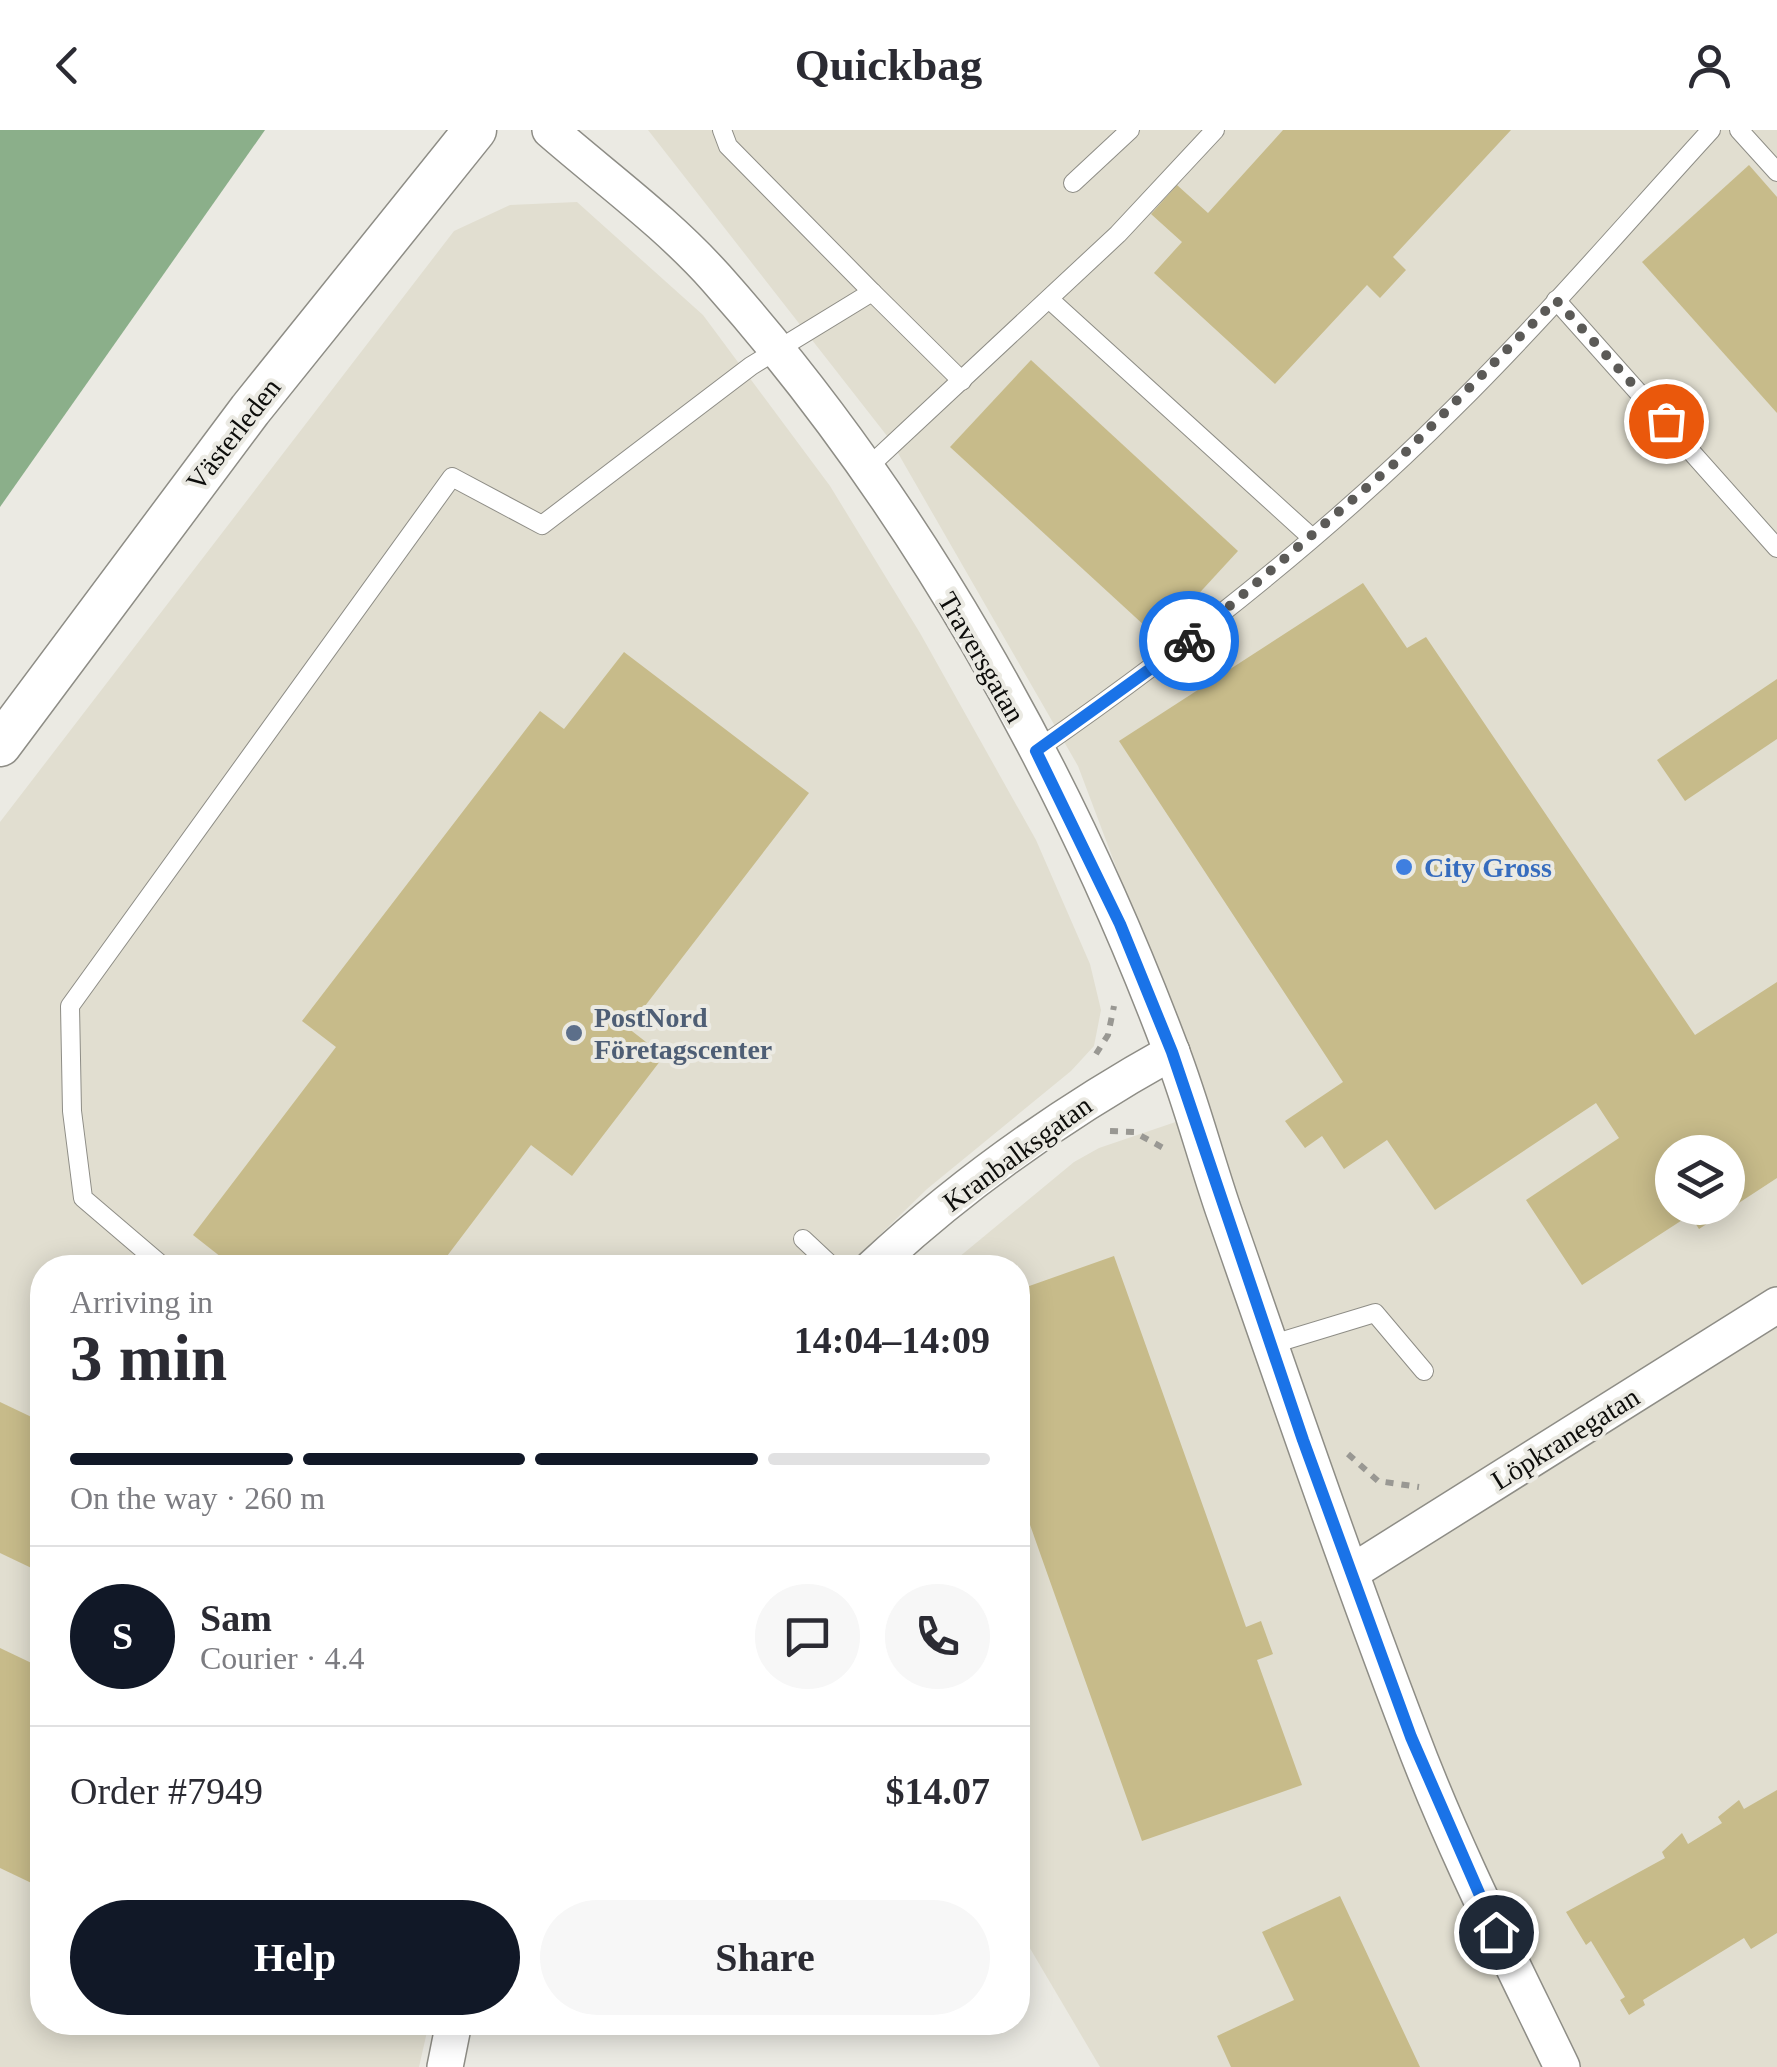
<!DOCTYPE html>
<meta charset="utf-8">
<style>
body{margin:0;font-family:Georgia,serif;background:#f7f7f7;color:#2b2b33;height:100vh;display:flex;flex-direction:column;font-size:38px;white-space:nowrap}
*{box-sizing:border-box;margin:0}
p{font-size:32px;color:#7c7c81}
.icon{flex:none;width:55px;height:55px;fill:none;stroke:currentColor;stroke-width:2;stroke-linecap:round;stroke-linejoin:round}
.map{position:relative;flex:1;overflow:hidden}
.drawer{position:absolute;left:30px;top:1125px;width:1000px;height:780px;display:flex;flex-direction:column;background:#fff;border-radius:40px;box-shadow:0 5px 25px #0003}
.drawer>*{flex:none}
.tools{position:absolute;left:1655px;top:1005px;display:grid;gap:20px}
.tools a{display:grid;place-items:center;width:90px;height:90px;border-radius:50%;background:#fff;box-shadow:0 5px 25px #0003;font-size:50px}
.pin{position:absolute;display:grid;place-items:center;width:85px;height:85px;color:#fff;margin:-42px;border:5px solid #fff;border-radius:50%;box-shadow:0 2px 10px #0007}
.courier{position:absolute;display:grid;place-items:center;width:100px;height:100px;margin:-50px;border:8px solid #1a73e8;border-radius:50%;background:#fff;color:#222;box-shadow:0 2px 12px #0007}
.head em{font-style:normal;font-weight:700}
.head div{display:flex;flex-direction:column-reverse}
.head{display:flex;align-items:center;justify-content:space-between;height:170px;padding:0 40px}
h1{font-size:65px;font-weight:700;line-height:75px}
.bar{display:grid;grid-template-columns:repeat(4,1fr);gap:15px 10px;align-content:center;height:120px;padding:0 40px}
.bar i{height:12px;border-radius:8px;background:#e1e1e2}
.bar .selected{background:#111827}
.bar p{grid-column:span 4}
.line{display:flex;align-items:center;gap:25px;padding:0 40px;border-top:2px solid #e1e1e2}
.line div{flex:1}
.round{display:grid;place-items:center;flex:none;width:105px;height:105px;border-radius:52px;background:#f7f7f7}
.button{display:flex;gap:20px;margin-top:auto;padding:20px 40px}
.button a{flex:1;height:115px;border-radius:60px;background:#111827;color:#fff;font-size:40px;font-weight:700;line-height:115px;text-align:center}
.button a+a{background:#f7f7f7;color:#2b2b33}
header{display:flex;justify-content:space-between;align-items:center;height:130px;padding:0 40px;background:#fff;font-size:45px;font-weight:700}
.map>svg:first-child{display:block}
.built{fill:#e1ded0;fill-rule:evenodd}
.forest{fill:#8baf8a}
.building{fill:#c7bb8a;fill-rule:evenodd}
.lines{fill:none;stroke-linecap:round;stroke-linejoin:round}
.service-casing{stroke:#8e8d86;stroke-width:20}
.minor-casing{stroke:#8e8d86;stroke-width:38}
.tertiary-casing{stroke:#8e8d86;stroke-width:45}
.path{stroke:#999893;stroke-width:6;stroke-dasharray:8 8;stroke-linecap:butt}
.service{stroke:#fff;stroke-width:18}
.minor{stroke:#fff;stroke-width:35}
.tertiary{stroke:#fff;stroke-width:42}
.done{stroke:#5b5a57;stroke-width:10;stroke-dasharray:0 18}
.route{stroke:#1a73e8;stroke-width:12}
.shop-dot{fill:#3f7fe0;stroke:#ebeae3;stroke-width:4}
.service-dot{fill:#5c6f8a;stroke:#ebeae3;stroke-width:4}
.labels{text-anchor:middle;stroke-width:8;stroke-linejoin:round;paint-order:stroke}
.street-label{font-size:28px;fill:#0d0d0b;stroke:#ebeae3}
.shop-label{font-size:28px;font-weight:bold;fill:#366cbe;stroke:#ebeae3;text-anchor:start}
.service-label{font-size:28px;font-weight:bold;fill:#4e5e75;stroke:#ebeae3;text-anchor:start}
</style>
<header><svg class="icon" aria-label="back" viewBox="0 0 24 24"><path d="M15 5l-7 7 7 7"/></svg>Quickbag<svg class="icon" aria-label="person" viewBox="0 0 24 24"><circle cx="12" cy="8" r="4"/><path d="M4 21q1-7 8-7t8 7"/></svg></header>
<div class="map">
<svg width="1777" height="1937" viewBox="0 0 1777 1937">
<rect width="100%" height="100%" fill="#ebeae3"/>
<g class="built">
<path d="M648,0H1777V1937H1100L1018,1798V1138L947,1137L1074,1032L1099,1018L1208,981L1078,636L891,311ZM1672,1022H1728V1078H1672Z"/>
<polygon points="577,72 703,185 830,356 920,503 1036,710 1090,834 1101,880 1094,916 1071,941 927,1059 847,1137 42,1138 42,1892 429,1893 419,1937 0,1937 0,692 454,101 510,75"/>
</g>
<polygon class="forest" points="0,0 265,0 0,377"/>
<g class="building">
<polygon points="1283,0 1511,0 1393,127 1406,140 1380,168 1367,155 1275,254 1154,143 1182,112 1151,84 1177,55 1208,83"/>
<polygon points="1749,35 1777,67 1777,283 1642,132"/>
<polygon points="1031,230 1238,421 1158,508 950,317"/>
<path d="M1363,453L1407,518L1426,507L1695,905L1777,852V1048L1699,1099L1690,1085L1582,1155L1526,1070L1619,1008L1596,973L1435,1080L1387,1010L1344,1039L1322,1006L1305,1018L1285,991L1343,952L1119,611ZM1672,1022H1728V1078H1672Z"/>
<polygon points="624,522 809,663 628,898 664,926 572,1046 531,1015 438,1138 235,1138 193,1105 336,917 302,891 540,581 564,599"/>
<polygon points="1777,549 1777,609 1685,671 1657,630"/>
<polygon points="1114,1126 1246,1497 1261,1491 1273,1524 1257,1530 1302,1655 1142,1711 1018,1361 1018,1160"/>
<polygon points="0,1272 42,1292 42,1443 0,1423"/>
<polygon points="0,1518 42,1538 42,1758 0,1738"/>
<polygon points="1777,1660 1777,1803 1751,1819 1744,1808 1643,1870 1645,1875 1629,1885 1620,1870 1625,1867 1591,1811 1586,1815 1566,1782 1665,1728 1662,1722 1682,1703 1688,1714 1722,1693 1718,1687 1739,1670 1744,1679"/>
<polygon points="1340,1766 1420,1937 1231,1937 1217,1906 1294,1870 1262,1802"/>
</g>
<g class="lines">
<g class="service-casing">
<g id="service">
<polyline points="1739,0 1777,42"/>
<polyline points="1073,53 1130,0"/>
<polyline points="872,162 962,251"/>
<polyline points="1049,169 1311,407"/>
<polyline points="1556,170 1777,418"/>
<polyline points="865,340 1118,104 1215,0"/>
<path d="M1035,621C1182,519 1326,406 1453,279C1543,190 1626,93 1711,0"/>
<polyline points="803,1109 834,1138"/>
<polyline points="165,1138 83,1068 72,981 70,876 452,347 542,395 751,236 872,162 728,16 722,0"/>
<polyline points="1270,1215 1375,1183 1424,1241"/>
</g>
</g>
<g class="minor-casing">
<g id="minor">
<path d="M550,0C605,48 667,93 716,148C913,369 1067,643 1171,920C1191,972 1205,1026 1223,1079C1284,1254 1344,1430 1410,1603C1453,1718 1509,1827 1562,1937"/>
<path d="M872,1138C963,1053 1064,982 1172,922"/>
<polyline points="1352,1442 1777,1175"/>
<polyline points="445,1937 454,1892"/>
</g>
</g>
<g class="tertiary-casing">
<polyline id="tertiary" points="0,615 250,280 475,0"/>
</g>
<g class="path">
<polyline points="1096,924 1108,905 1114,876"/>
<polyline points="1110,1001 1134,1002 1167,1020"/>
<polyline points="1348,1324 1378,1351 1419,1357"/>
</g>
<use href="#service" class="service"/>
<use href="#minor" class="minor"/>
<use href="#tertiary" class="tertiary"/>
</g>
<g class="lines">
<polyline class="done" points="1189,511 1394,334 1556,170 1666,291"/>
<polyline class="route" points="1189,511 1036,621 1120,794 1172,922 1303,1310 1411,1607 1496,1802"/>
</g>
<circle class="shop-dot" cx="1404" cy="737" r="10"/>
<circle class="service-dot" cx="574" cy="903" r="10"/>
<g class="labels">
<g class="street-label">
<text transform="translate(233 304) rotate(-52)" y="10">Västerleden</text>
<text transform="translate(982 527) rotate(60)" y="10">Traversgatan</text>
<text transform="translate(1017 1023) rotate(-36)" y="10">Kranbalksgatan</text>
<text transform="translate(1565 1308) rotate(-32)" y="10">Löpkranegatan</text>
</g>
<g class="shop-label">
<text x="1424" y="747">City Gross</text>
</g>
<g class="service-label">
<text x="594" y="897">PostNord<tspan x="594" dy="32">Företagscenter</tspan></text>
</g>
</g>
</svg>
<div class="tools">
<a><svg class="icon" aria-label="layers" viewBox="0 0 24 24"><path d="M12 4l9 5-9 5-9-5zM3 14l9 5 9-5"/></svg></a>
</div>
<div class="pin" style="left:1666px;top:291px;background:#ea580c"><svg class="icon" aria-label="bag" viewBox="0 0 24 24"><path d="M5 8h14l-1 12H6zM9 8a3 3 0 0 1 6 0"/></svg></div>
<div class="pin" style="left:1496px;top:1802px;background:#1f2937"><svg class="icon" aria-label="home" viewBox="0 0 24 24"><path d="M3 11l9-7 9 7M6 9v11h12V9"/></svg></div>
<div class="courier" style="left:1189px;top:511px"><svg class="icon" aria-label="bike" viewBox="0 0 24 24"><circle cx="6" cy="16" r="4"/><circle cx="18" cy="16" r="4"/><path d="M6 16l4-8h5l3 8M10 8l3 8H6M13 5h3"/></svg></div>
<section class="drawer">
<div class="head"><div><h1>3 min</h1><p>Arriving in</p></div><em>14:04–14:09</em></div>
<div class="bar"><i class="selected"></i><i class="selected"></i><i class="selected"></i><i></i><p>On the way · 260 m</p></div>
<div class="line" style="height:180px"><b class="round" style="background:#111827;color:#fff">S</b><div><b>Sam</b><p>Courier · 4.4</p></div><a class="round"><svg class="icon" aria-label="chat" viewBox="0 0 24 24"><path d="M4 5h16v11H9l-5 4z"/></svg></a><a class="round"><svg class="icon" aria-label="phone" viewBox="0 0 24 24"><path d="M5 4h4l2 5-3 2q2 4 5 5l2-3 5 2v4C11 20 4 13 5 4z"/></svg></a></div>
<div class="line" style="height:130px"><div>Order #7949</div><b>$14.07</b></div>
<div class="button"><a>Help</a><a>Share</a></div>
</section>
</div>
